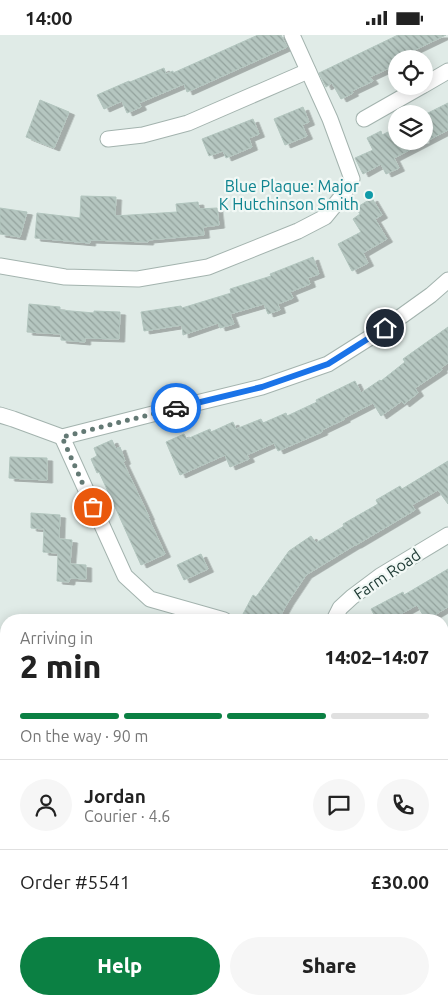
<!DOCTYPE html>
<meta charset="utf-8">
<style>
body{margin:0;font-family:Ubuntu,sans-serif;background:#f6f6f6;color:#222;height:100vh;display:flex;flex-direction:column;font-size:19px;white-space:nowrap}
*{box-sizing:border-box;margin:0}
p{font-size:16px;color:#767676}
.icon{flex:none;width:28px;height:28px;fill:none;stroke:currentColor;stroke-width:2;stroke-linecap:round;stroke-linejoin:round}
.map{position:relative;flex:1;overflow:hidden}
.panel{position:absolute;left:0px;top:579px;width:449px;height:391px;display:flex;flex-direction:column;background:#fff;border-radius:20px 20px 0 0;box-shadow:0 2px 12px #0003}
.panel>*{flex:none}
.controls{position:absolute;left:388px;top:15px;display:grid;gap:10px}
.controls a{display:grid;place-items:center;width:45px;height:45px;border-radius:50%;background:#fff;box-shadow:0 2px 12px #0003;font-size:25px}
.pin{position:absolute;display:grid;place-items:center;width:42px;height:42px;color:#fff;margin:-21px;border:2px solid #fff;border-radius:50%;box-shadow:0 1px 5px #0007}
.courier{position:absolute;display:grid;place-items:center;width:50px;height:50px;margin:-25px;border:4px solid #1a73e8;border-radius:50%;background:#fff;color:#222;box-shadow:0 1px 6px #0007}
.overview em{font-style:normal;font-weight:800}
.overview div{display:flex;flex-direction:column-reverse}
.overview{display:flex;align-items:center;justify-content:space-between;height:85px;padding:0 20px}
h1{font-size:32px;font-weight:800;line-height:38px}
.bar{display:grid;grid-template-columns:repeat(4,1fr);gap:8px 5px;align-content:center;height:60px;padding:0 20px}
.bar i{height:6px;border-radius:4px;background:#e0e0e0}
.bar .active{background:#0b8043}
.bar p{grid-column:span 4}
.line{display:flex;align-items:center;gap:12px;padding:0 20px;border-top:1px solid #e0e0e0}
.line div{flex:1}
.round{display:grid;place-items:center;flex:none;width:52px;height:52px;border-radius:26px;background:#f6f6f6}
.action{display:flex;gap:10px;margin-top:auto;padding:10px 20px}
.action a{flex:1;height:58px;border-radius:30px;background:#0b8043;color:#fff;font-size:20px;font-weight:800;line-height:58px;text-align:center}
.action a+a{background:#f6f6f6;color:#222}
.status{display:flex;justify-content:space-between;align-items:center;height:35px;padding:0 25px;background:#fff;direction:ltr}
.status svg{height:14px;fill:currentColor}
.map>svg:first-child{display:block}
.building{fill:url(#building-back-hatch);stroke:#b2c5be;filter:url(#shadow)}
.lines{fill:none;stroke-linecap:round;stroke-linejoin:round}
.street-casing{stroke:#a3b3ae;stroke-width:17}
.street{stroke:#fff;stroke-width:15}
.done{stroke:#637974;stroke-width:5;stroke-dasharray:0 9}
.route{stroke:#1a73e8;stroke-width:6}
.culture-dot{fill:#0f9aa8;stroke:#f1f8f5;stroke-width:2}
.labels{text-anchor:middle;stroke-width:4.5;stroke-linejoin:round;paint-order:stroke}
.culture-label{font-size:16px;fill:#0d838f;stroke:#f1f8f5;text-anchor:end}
.street-label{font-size:16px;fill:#203c36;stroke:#f1f8f5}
</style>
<div class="status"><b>14:00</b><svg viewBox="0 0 49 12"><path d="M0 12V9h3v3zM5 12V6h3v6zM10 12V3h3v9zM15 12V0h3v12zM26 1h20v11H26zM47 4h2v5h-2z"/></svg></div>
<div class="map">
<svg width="448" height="969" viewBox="0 0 448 969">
<defs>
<pattern id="building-back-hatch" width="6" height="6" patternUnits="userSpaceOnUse" patternTransform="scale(1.25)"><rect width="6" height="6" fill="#b5c6c0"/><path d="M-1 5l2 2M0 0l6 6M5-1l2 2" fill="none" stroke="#93a29d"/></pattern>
<filter id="shadow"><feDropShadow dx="5.5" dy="3" stdDeviation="0" flood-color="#0004"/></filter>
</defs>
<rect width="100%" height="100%" fill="#e0ebe7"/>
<g class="building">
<polygon points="258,0 281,0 287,12 187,57 184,49 139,68 141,72 127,78 122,66 104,74 97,60 129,46 130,47 164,33 166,39 173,36 173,38"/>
<polygon points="398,0 446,0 396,24 396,30 370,42 373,46 352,56 353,58 341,64 332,48 326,52 319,38"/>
<polygon points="40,65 69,77 54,113 26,102"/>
<polygon points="448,68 448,95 394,123 399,133 386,139 381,129 363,139 355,123 373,115 367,103 381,96 382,100 396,93 396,106 424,106 424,80"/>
<polygon points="303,72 309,87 302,90 307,101 285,110 274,84"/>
<polygon points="253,84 259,99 249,103 252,112 226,123 223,116 209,121 202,104"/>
<polygon points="81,161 116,162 115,181 177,177 176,169 198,167 199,174 217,173 219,190 203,192 204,200 148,205 148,207 90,205 90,208 35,203 37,178 80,183"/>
<polygon points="372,163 382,180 375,184 387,204 363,218 368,228 352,236 338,209 361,197 353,184 360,179 356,173"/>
<polygon points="0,173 27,177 20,202 0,199"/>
<polygon points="313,222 319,239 308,243 310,249 290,257 293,263 278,269 280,275 268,279 264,269 230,279 234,289 220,293 218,288 183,300 182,290 144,296 141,277 181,271 182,273 231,258 230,254 271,241 270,239"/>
<polygon points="29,269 60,272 60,275 94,278 94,276 120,277 119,304 85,303 85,307 61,305 61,299 27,297"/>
<polygon points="448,292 448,328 441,333 442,335 415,353 418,358 404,369 402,366 381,381 373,368 344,383 345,384 322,395 322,397 278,416 274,408 247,420 249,424 230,432 225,420 180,440 166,407 184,399 187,404 210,394 211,397 233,387 236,394 261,384 263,388 286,378 287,381 317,367 316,365 355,346 361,358 380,345 381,346 405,327 403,324"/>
<polygon points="112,405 116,414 120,412 125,426 123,427 142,467 149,482 148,482 165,519 141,530 116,474 99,437 97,438 91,424 97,421 94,413"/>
<polygon points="10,422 47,423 47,445 9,443"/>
<polygon points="448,426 448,469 438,455 412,470 415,475 356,510 355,510 306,540 288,567 278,585 265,585 243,579 253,560 256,562 289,516 311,501 316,508 344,491 343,489 378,469 376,465 400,451 402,454"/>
<polygon points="31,478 60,480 59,504 72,505 70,529 86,530 86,544 70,543 69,547 57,546 58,518 43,517 44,494 31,493"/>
<polygon points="201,519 208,534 184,545 177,530"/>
<polygon points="448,534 448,572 426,585 417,570 390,585 377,585 371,574 403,557 404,560"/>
</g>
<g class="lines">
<g class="street-casing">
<g id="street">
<polyline points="424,50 448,36"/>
<polyline points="364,84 422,51"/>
<polyline points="108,104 143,100 188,88 308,36"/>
<polyline points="0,231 65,242 138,244 208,232 298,196 325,182 343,160 352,144 330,84 292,0"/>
<polyline points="0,380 13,384 62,402 184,371 262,352 328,329 385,293 431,260 448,245"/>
<polyline points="62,402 125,541 150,564 224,585"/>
<polyline points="334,585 340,573 352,562 380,541 448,500"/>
<polyline points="0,629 6,632"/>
<polyline points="442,718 448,718"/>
<polyline points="442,948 446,948"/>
<polyline points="35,969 35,964"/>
</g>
</g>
<use href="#street" class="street"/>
</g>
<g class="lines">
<polyline class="done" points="93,472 62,402 176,373"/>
<polyline class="route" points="176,373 262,352 328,329 385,293"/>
</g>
<circle class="culture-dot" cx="369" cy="160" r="5"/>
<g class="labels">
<g class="culture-label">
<text x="359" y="157">Blue Plaque: Major<tspan x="359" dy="18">K Hutchinson Smith</tspan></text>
</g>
<g class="street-label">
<text transform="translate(387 539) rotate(-34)" y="6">Farm Road</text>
</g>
</g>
</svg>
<div class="controls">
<a><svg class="icon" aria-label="locate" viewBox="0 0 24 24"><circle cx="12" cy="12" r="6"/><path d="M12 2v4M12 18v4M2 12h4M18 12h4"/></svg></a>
<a><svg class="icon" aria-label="layers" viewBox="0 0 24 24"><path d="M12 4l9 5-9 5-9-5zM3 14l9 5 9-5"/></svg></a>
</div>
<div class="pin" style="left:93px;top:472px;background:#ea580c"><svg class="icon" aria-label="bag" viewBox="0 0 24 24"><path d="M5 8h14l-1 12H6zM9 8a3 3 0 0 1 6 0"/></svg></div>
<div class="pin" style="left:385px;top:293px;background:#1f2937"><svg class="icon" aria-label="home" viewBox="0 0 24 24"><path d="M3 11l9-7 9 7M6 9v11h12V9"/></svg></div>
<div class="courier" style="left:176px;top:373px"><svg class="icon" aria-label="car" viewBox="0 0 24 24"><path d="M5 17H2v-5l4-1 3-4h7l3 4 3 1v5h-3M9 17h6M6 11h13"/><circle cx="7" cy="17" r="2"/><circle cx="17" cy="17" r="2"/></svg></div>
<section class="panel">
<div class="overview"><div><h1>2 min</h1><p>Arriving in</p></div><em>14:02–14:07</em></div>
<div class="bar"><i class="active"></i><i class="active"></i><i class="active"></i><i></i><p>On the way · 90 m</p></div>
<div class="line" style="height:90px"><a class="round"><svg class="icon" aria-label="person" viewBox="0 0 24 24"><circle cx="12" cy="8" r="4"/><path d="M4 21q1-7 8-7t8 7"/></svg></a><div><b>Jordan</b><p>Courier · 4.6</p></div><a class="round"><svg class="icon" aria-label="chat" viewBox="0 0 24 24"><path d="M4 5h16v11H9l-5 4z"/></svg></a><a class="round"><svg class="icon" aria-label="phone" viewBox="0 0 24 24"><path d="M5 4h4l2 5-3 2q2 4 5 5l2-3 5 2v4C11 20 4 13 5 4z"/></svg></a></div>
<div class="line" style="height:65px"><div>Order #5541</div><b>£30.00</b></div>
<div class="action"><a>Help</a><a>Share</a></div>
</section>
</div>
